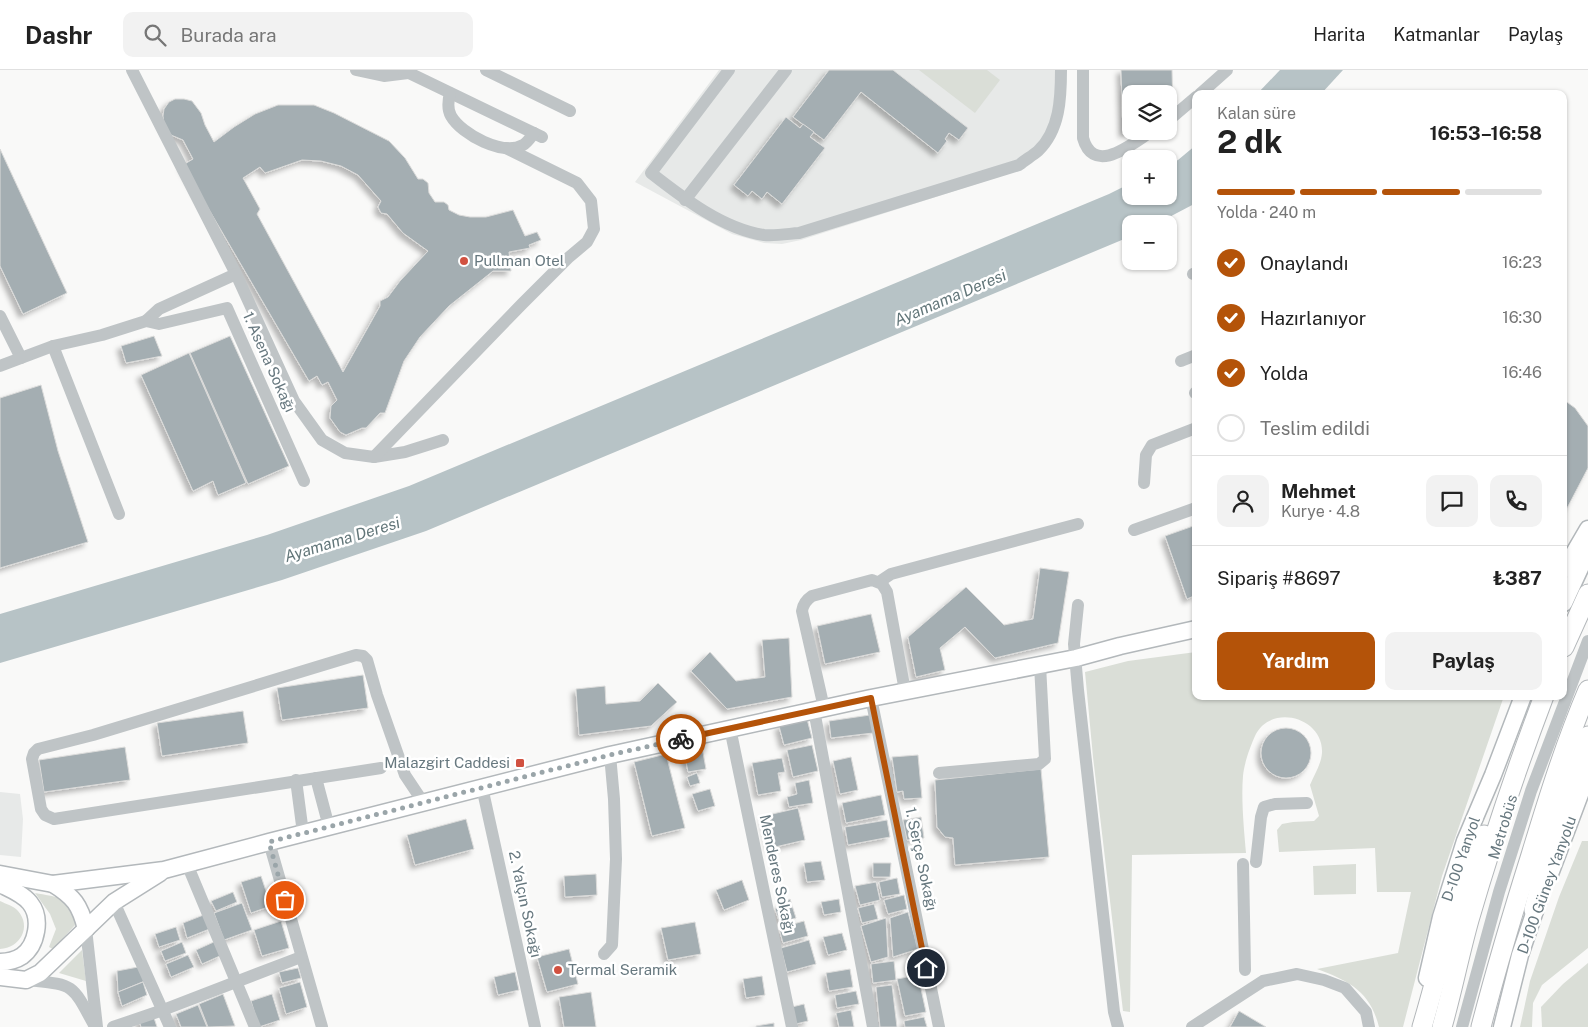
<!DOCTYPE html>
<html lang="tr">
<meta charset="utf-8">
<style>
body{margin:0;font-family:"Public Sans",sans-serif;background:#f2f2f2;color:#222;height:100vh;display:flex;flex-direction:column;font-size:19px;white-space:nowrap}
*{box-sizing:border-box;margin:0}
p{font-size:16px;color:#767676}
.icon{flex:none;width:28px;height:28px;fill:none;stroke:currentColor;stroke-width:2;stroke-linecap:round;stroke-linejoin:round}
.map{position:relative;flex:1;overflow:hidden}
.panel{position:absolute;left:1192px;top:20px;width:375px;height:610px;display:flex;flex-direction:column;background:#fff;border-radius:10px;box-shadow:0 1px 4px #0004}
.panel>*{flex:none}
.tools{position:absolute;left:1122px;top:15px;display:grid;gap:10px}
.tools a{display:grid;place-items:center;width:55px;height:55px;border-radius:10px;background:#fff;box-shadow:0 1px 4px #0004;font-size:25px}
.pin{position:absolute;display:grid;place-items:center;width:42px;height:42px;color:#fff;margin:-21px;border:2px solid #fff;border-radius:50%;box-shadow:0 1px 5px #0007}
.courier{position:absolute;display:grid;place-items:center;width:50px;height:50px;margin:-25px;border:4px solid #b45309;border-radius:50%;background:#fff;color:#222;box-shadow:0 1px 6px #0007}
.headline em{font-style:normal;font-weight:700}
.headline div{display:flex;flex-direction:column-reverse}
.headline{display:flex;align-items:center;justify-content:space-between;height:85px;padding:0 25px}
h1{font-size:32px;font-weight:700;line-height:38px}
.bar{display:grid;grid-template-columns:repeat(4,1fr);gap:8px 5px;align-content:center;height:60px;padding:0 25px}
.bar i{height:6px;border-radius:4px;background:#e0e0e0}
.bar .current{background:#b45309}
.bar p{grid-column:span 4}
.line{display:flex;align-items:center;gap:12px;padding:0 25px;border-top:1px solid #e0e0e0}
.line div{flex:1}
.round{display:grid;place-items:center;flex:none;width:52px;height:52px;border-radius:10px;background:#f2f2f2}
ol{padding:0 25px;list-style:none}
li{display:flex;align-items:center;gap:15px;height:55px}
li p{margin-inline-start:auto}
li .icon{padding:5px;border-radius:50%;background:#b45309;color:#fff;stroke-width:4}
li:last-child{color:#767676}
li i{width:28px;height:28px;border:2px solid #e0e0e0;border-radius:50%}
.button{display:flex;gap:10px;margin-top:auto;padding:10px 25px}
.button a{flex:1;height:58px;border-radius:10px;background:#b45309;color:#fff;font-size:20px;font-weight:700;line-height:58px;text-align:center}
.button a+a{background:#f2f2f2;color:#222}
header{display:flex;align-items:center;gap:30px;box-sizing:border-box;height:70px;padding:0 25px;background:#fff;border-bottom:1px solid #e0e0e0}
header strong{font-size:24px}
nav{display:flex;gap:28px;margin-inline-start:auto;font-size:18px}
.search{width:350px;height:45px;background:#f2f2f2;display:flex;align-items:center;gap:12px;box-sizing:border-box;padding:0 18px;border-radius:10px;color:#767676;font-size:19px}
.map>svg:first-child{display:block}
.built{fill:#e7e9e8}
.green{fill:#daded7}
.water{fill:#b7c3c6}
.building{fill:#a4aeb2;stroke:#dbdbda;fill-rule:evenodd;filter:url(#shadow)}
.lines{fill:none;stroke-linecap:round;stroke-linejoin:round}
.major-casing{stroke:#b3b8bb;stroke-width:19}
.highway-casing{stroke:#b3b7ba;stroke-width:21}
.minor{stroke:#bfc4c6;stroke-width:12}
.major{stroke:#fff;stroke-width:16}
.highway{stroke:#fff;stroke-width:19}
.done{stroke:#9aa5a9;stroke-width:5;stroke-dasharray:0 9}
.route{stroke:#b45309;stroke-width:6}
.poi-dot{fill:#d15140;stroke:#fff;stroke-width:2}
.labels{text-anchor:middle;stroke-width:5;stroke-linejoin:round;paint-order:stroke}
.poi-label{font-size:15px;fill:#67787f;stroke:#fff;text-anchor:start}
.street-label{font-size:15px;fill:#67787f;stroke:#fff}
.water-label{font-size:16px;font-style:italic;fill:#627679;stroke:#fff}
</style>
<header>
<strong>Dashr</strong>
<div class="search"><svg class="icon" aria-label="search" viewBox="0 0 24 24"><circle cx="10" cy="10" r="6"/><path d="M15 15l6 6"/></svg>Burada ara</div>
<nav><a>Harita</a><a>Katmanlar</a><a>Paylaş</a></nav>
</header>
<div class="map">
<svg width="1588" height="957" viewBox="0 0 1588 957">
<defs>
<filter id="shadow"><feDropShadow dx="-4" dy="4" stdDeviation="2.5" flood-color="#0004"/></filter>
</defs>
<rect width="100%" height="100%" fill="#f9f9f8"/>
<g class="built">
<polygon points="719,0 1064,0 1062,40 1017,101 801,170 782,174 764,173 732,164 635,112"/>
<polygon points="0,722 20,724 23,749 21,787 0,785"/>
</g>
<g class="green">
<polygon points="919,0 987,0 1000,10 975,43"/>
<path d="M1196,582V626H1504L1442,806L1403,957H1379C1370,921 1349,911 1317,899L1398,883L1411,822H1377L1375,778L1279,782L1277,760L1282,754L1293,752L1314,751L1319,746L1310,715C1314,705 1321,695 1322,683C1324,647 1270,633 1255,666C1250,677 1244,694 1243,706C1241,729 1244,760 1246,783L1132,785L1130,942L1123,941L1093,687L1085,602L1128,591Z"/>
<polygon points="1582,771 1588,771 1588,878 1542,915 1533,933 1532,957 1520,957 1530,911 1559,827"/>
<polygon points="1356,794 1356,824 1314,825 1313,796"/>
<path d="M35,823C57,827 64,826 78,845L76,854L53,879L49,877L56,859L50,844Z"/>
<path d="M0,831C6,834 14,836 18,841C32,857 20,878 0,879Z"/>
<polygon points="82,880 86,911 59,903"/>
<polygon points="1588,893 1588,957 1542,957 1541,937 1563,914"/>
</g>
<g class="water">
<polygon points="1280,0 1343,0 1321,24 1257,24"/>
<polygon points="1196,75 1196,133 1156,154 1131,154 1131,166 1129,167 426,461 282,510 0,593 0,544 267,465 409,416 1109,124 1131,113 1131,126 1169,126 1169,94 1178,90"/>
</g>
<g class="building">
<polygon points="829,0 893,0 968,58 959,70 949,63 945,69 947,71 938,83 861,22 824,70 793,47"/>
<polygon points="1121,0 1172,0 1173,40 1169,42 1169,24 1131,24 1131,60 1123,64"/>
<path d="M175,29H184L192,31L201,43L205,55L214,72L234,57L255,44L278,35H314L334,43L389,71L405,88L418,109H423L428,113L429,123L435,132H444L448,135L449,140L459,145L470,147H486L513,140L525,166L537,162L541,170L529,175L530,178L509,182L511,201H493L449,236L420,267L404,291L385,343H380L366,358H362L346,365L340,362L330,348L331,336L337,330L328,312L322,315L317,306L309,311L183,95L193,89L183,70L171,65L164,54L163,46L164,39L169,32ZM302,90L321,91L341,96L358,105L381,131L378,137L381,143L387,144L403,163L428,181L400,211L388,227L380,231V236L343,302L257,144L260,139L243,108L260,97L265,103Z"/>
<polygon points="786,47 800,58 803,54 814,62 810,67 825,78 782,134 767,122 762,129 752,121 748,126 734,115"/>
<polygon points="0,79 67,223 23,244 0,196"/>
<polygon points="154,266 162,286 126,293 121,276"/>
<polygon points="230,266 289,396 248,414 190,283"/>
<polygon points="189,283 246,413 218,425 213,411 193,421 141,305"/>
<polygon points="41,315 58,381 88,472 0,498 0,328"/>
<polygon points="1564,330 1575,338 1588,356 1588,398 1564,444"/>
<polygon points="1196,455 1196,525 1187,529 1165,466"/>
<polygon points="1040,498 1069,502 1058,573 995,588 965,557 940,578 945,600 916,607 908,567 966,517 1004,555 1033,549"/>
<polygon points="871,544 880,582 825,594 817,556"/>
<polygon points="789,568 792,627 727,639 691,601 710,582 736,611 765,607 762,570"/>
<polygon points="363,605 368,638 282,650 277,618"/>
<polygon points="658,613 677,632 651,656 579,665 576,619 605,616 606,634 640,631"/>
<polygon points="243,641 248,673 162,686 157,653"/>
<polygon points="870,645 873,663 831,668 829,651"/>
<polygon points="807,649 812,668 784,675 779,656"/>
<circle cx="1286" cy="683" r="25"/>
<polygon points="812,675 818,701 793,707 787,680"/>
<polygon points="125,677 130,710 44,722 39,690"/>
<polygon points="702,677 706,699 688,702 684,680"/>
<polygon points="666,684 685,758 652,766 634,692"/>
<polygon points="918,685 922,728 904,729 903,721 897,722 892,687"/>
<polygon points="851,687 858,720 840,724 833,691"/>
<polygon points="782,688 785,702 778,703 781,721 758,725 752,693"/>
<polygon points="1041,699 1049,787 955,795 953,768 945,767 937,757 935,710"/>
<polygon points="697,703 700,713 690,716 687,707"/>
<polygon points="809,710 813,733 789,737 787,727 797,724 795,713"/>
<polygon points="710,719 715,736 698,741 692,724"/>
<polygon points="881,725 885,745 846,753 842,733"/>
<polygon points="798,738 805,770 771,778 764,746"/>
<polygon points="921,747 924,768 907,770 903,750"/>
<polygon points="466,749 474,779 415,795 407,765"/>
<polygon points="887,750 890,767 848,775 845,757"/>
<polygon points="821,791 825,810 807,812 804,793"/>
<polygon points="873,793 891,793 890,807 873,807"/>
<polygon points="596,804 597,825 565,827 564,806"/>
<polygon points="261,806 271,836 251,843 241,812"/>
<polygon points="897,808 900,824 882,827 879,812"/>
<polygon points="742,810 749,830 724,840 716,820"/>
<polygon points="876,812 880,830 860,835 855,816"/>
<polygon points="233,822 237,832 216,841 211,831"/>
<polygon points="904,825 907,839 888,844 884,830"/>
<polygon points="790,829 796,848 780,853 775,839"/>
<polygon points="839,829 841,842 824,845 821,832"/>
<polygon points="242,833 252,860 224,870 214,843"/>
<polygon points="874,834 878,849 862,853 858,838"/>
<polygon points="908,842 918,879 893,887 890,848"/>
<polygon points="206,844 212,858 187,868 183,853"/>
<polygon points="886,848 888,887 871,892 861,856"/>
<polygon points="281,851 289,878 262,886 254,860"/>
<polygon points="804,851 808,866 783,873 779,858"/>
<polygon points="695,852 701,884 668,890 661,858"/>
<polygon points="176,857 180,870 159,877 155,864"/>
<polygon points="842,863 847,880 828,885 823,867"/>
<polygon points="809,870 816,894 787,902 781,878"/>
<polygon points="216,871 222,885 202,894 196,880"/>
<polygon points="182,872 186,883 165,891 161,881"/>
<polygon points="569,879 578,914 547,922 537,887"/>
<polygon points="188,885 194,897 171,907 166,894"/>
<polygon points="894,891 896,910 873,913 871,894"/>
<polygon points="138,897 145,911 118,922 117,901"/>
<polygon points="298,898 301,908 282,913 279,902"/>
<polygon points="850,899 853,917 829,921 826,903"/>
<polygon points="515,902 519,920 498,925 494,907"/>
<polygon points="918,905 926,942 905,946 897,909"/>
<polygon points="762,906 765,925 746,928 743,909"/>
<polygon points="143,912 147,925 122,936 118,922"/>
<polygon points="300,912 307,937 286,944 279,918"/>
<polygon points="892,915 897,957 880,957 876,917"/>
<polygon points="856,921 859,934 837,938 835,925"/>
<polygon points="591,922 596,957 564,957 559,927"/>
<polygon points="223,924 235,956 208,957 199,934"/>
<polygon points="272,924 280,950 259,957 251,931"/>
<polygon points="804,934 808,951 796,954 792,937"/>
<polygon points="198,935 207,957 181,957 176,944"/>
<polygon points="851,940 854,957 839,957 836,943"/>
<polygon points="1239,941 1266,957 1230,957"/>
<polygon points="153,945 157,957 141,957 139,950"/>
<polygon points="924,947 927,957 905,957 904,951"/>
<polygon points="774,953 774,957 756,957 756,956"/>
</g>
<g class="lines">
<g class="major-casing">
<g id="major">
<polyline points="1564,500 1588,459"/>
<polyline points="1564,533 1588,481"/>
<polyline points="0,804 53,814 164,800 269,772 610,685 871,628 1076,588 1120,576 1196,559"/>
<polyline points="1550,804 1588,703"/>
<path d="M0,814C10,819 23,824 30,833C42,848 37,875 22,886C16,890 7,892 0,892"/>
<path d="M53,814C74,827 80,835 86,859"/>
<polyline points="0,907 26,910 40,903 114,832 160,803"/>
<polyline points="1427,908 1441,847 1465,771 1493,705 1523,626"/>
<polyline points="1502,957 1520,885 1539,829"/>
</g>
</g>
<g class="highway-casing">
<g id="highway">
<polyline points="1564,577 1588,524"/>
<polyline points="1534,840 1553,767 1588,666"/>
<path d="M1422,957C1441,893 1455,825 1484,765"/>
<path d="M1442,957C1452,922 1459,886 1469,850C1491,774 1516,700 1544,626"/>
<path d="M1481,957C1496,899 1513,842 1531,785C1548,729 1565,674 1588,620"/>
</g>
</g>
<g class="minor">
<polyline points="132,0 236,204"/>
<polyline points="356,0 384,6 408,3"/>
<polyline points="403,0 542,67"/>
<polyline points="486,0 570,41"/>
<path d="M729,0L651,103C683,128 723,159 764,165C775,166 787,164 799,163L1019,95C1025,90 1032,86 1038,81C1060,60 1061,28 1061,0"/>
<path d="M1083,0V68C1094,107 1133,73 1152,61"/>
<path d="M450,23C448,31 447,39 451,46C462,65 503,86 523,75C527,73 531,67 534,63"/>
<polyline points="1200,24 1227,0"/>
<polyline points="1169,50 1196,27"/>
<polyline points="685,130 786,0"/>
<polyline points="1193,204 1196,203"/>
<polyline points="0,246 21,288"/>
<polyline points="146,251 159,239 236,204 294,331 322,370 345,383 374,387 405,382 443,370"/>
<polyline points="53,276 119,444"/>
<polyline points="1181,291 1196,285"/>
<polyline points="0,296 53,276 102,265 146,251 159,254 227,238 304,411"/>
<polyline points="1195,323 1196,322"/>
<polyline points="374,387 522,234 568,188 587,172 594,159 591,131 577,113 506,78"/>
<polyline points="1144,413 1146,385 1152,375 1196,358"/>
<polyline points="1134,460 1196,438"/>
<polyline points="879,512 891,504 1078,454"/>
<polyline points="1078,535 1074,574 1078,620 1114,942 1118,957"/>
<polyline points="871,628 939,957"/>
<path d="M824,638L802,541C803,534 806,530 812,526L872,510L882,514L887,522L905,621"/>
<polyline points="814,640 873,957"/>
<polyline points="730,658 792,957"/>
<polyline points="381,698 54,749 45,745 41,739 32,689 34,683 38,679 93,665 356,585 363,586 367,590 377,625 405,705 423,732"/>
<polyline points="939,703 1039,694 1045,689 1040,595"/>
<polyline points="316,708 329,757"/>
<polyline points="296,710 303,763"/>
<polyline points="482,717 535,957"/>
<polyline points="269,772 322,957"/>
<polyline points="1256,792 1261,747 1264,737 1275,734 1307,733"/>
<polyline points="187,794 255,957"/>
<polyline points="1243,794 1245,900"/>
<polyline points="114,832 170,957"/>
<polyline points="86,859 97,957"/>
<polyline points="604,884 612,875 616,789 614,729 610,685"/>
<path d="M26,910C74,915 71,912 94,955"/>
<polyline points="113,957 163,940 301,887"/>
<polyline points="1192,957 1263,911 1297,904 1324,910 1345,918 1366,942 1369,957"/>
<polyline points="1462,957 1499,822 1531,721 1588,571"/>
</g>
<use href="#major" class="major"/>
<use href="#highway" class="highway"/>
</g>
<g class="lines">
<polyline class="done" points="285,830 269,772 610,685 681,669"/>
<polyline class="route" points="681,669 871,628 926,898"/>
</g>
<g class="poi-dot">
<circle cx="464" cy="191" r="5"/>
<rect x="515" y="688" width="10" height="10" rx="2.5"/>
<circle cx="558" cy="900" r="5"/>
</g>
<g class="labels">
<g class="poi-label">
<text x="474" y="196">Pullman Otel</text>
<text x="510" y="698" text-anchor="end">Malazgirt Caddesi</text>
<text x="568" y="905">Termal Seramik</text>
</g>
<g class="street-label">
<text transform="translate(269 292) rotate(66)" y="5">1. Asena Sokağı</text>
<text transform="translate(1503 757) rotate(-73)" y="5">Metrobüs</text>
<text transform="translate(921 789) rotate(78)" y="5">1. Serçe Sokağı</text>
<text transform="translate(1461 789) rotate(-71)" y="5">D-100 Yanyol</text>
<text transform="translate(777 804) rotate(78)" y="5">Menderes Sokağı</text>
<text transform="translate(1547 815) rotate(-70)" y="5">D-100 Güney Yanyolu</text>
<text transform="translate(525 834) rotate(78)" y="5">2. Yalçın Sokağı</text>
</g>
<g class="water-label">
<text transform="translate(950 227) rotate(-23)" y="6">Ayamama Deresi</text>
<text transform="translate(342 469) rotate(-17)" y="6">Ayamama Deresi</text>
</g>
</g>
</svg>
<div class="tools">
<a><svg class="icon" aria-label="layers" viewBox="0 0 24 24"><path d="M12 4l9 5-9 5-9-5zM3 14l9 5 9-5"/></svg></a>
<a>+</a>
<a>−</a>
</div>
<div class="pin" style="left:285px;top:830px;background:#ea580c"><svg class="icon" aria-label="bag" viewBox="0 0 24 24"><path d="M5 8h14l-1 12H6zM9 8a3 3 0 0 1 6 0"/></svg></div>
<div class="pin" style="left:926px;top:898px;background:#1f2937"><svg class="icon" aria-label="home" viewBox="0 0 24 24"><path d="M3 11l9-7 9 7M6 9v11h12V9"/></svg></div>
<div class="courier" style="left:681px;top:669px"><svg class="icon" aria-label="bike" viewBox="0 0 24 24"><circle cx="6" cy="16" r="4"/><circle cx="18" cy="16" r="4"/><path d="M6 16l4-8h5l3 8M10 8l3 8H6M13 5h3"/></svg></div>
<section class="panel">
<div class="headline"><div><h1>2 dk</h1><p>Kalan süre</p></div><em>16:53–16:58</em></div>
<div class="bar"><i class="current"></i><i class="current"></i><i class="current"></i><i></i><p>Yolda · 240 m</p></div>
<ol>
<li><svg class="icon" aria-label="check" viewBox="0 0 24 24"><path d="M5 12l5 5 9-10"/></svg>Onaylandı<p>16:23</p></li>
<li><svg class="icon" aria-label="check" viewBox="0 0 24 24"><path d="M5 12l5 5 9-10"/></svg>Hazırlanıyor<p>16:30</p></li>
<li><svg class="icon" aria-label="check" viewBox="0 0 24 24"><path d="M5 12l5 5 9-10"/></svg>Yolda<p>16:46</p></li>
<li><i></i>Teslim edildi</li>
</ol>
<div class="line" style="height:90px"><a class="round"><svg class="icon" aria-label="person" viewBox="0 0 24 24"><circle cx="12" cy="8" r="4"/><path d="M4 21q1-7 8-7t8 7"/></svg></a><div><b>Mehmet</b><p>Kurye · 4.8</p></div><a class="round"><svg class="icon" aria-label="chat" viewBox="0 0 24 24"><path d="M4 5h16v11H9l-5 4z"/></svg></a><a class="round"><svg class="icon" aria-label="phone" viewBox="0 0 24 24"><path d="M5 4h4l2 5-3 2q2 4 5 5l2-3 5 2v4C11 20 4 13 5 4z"/></svg></a></div>
<div class="line" style="height:65px"><div>Sipariş #8697</div><b>₺387</b></div>
<div class="button"><a>Yardım</a><a>Paylaş</a></div>
</section>
</div>
